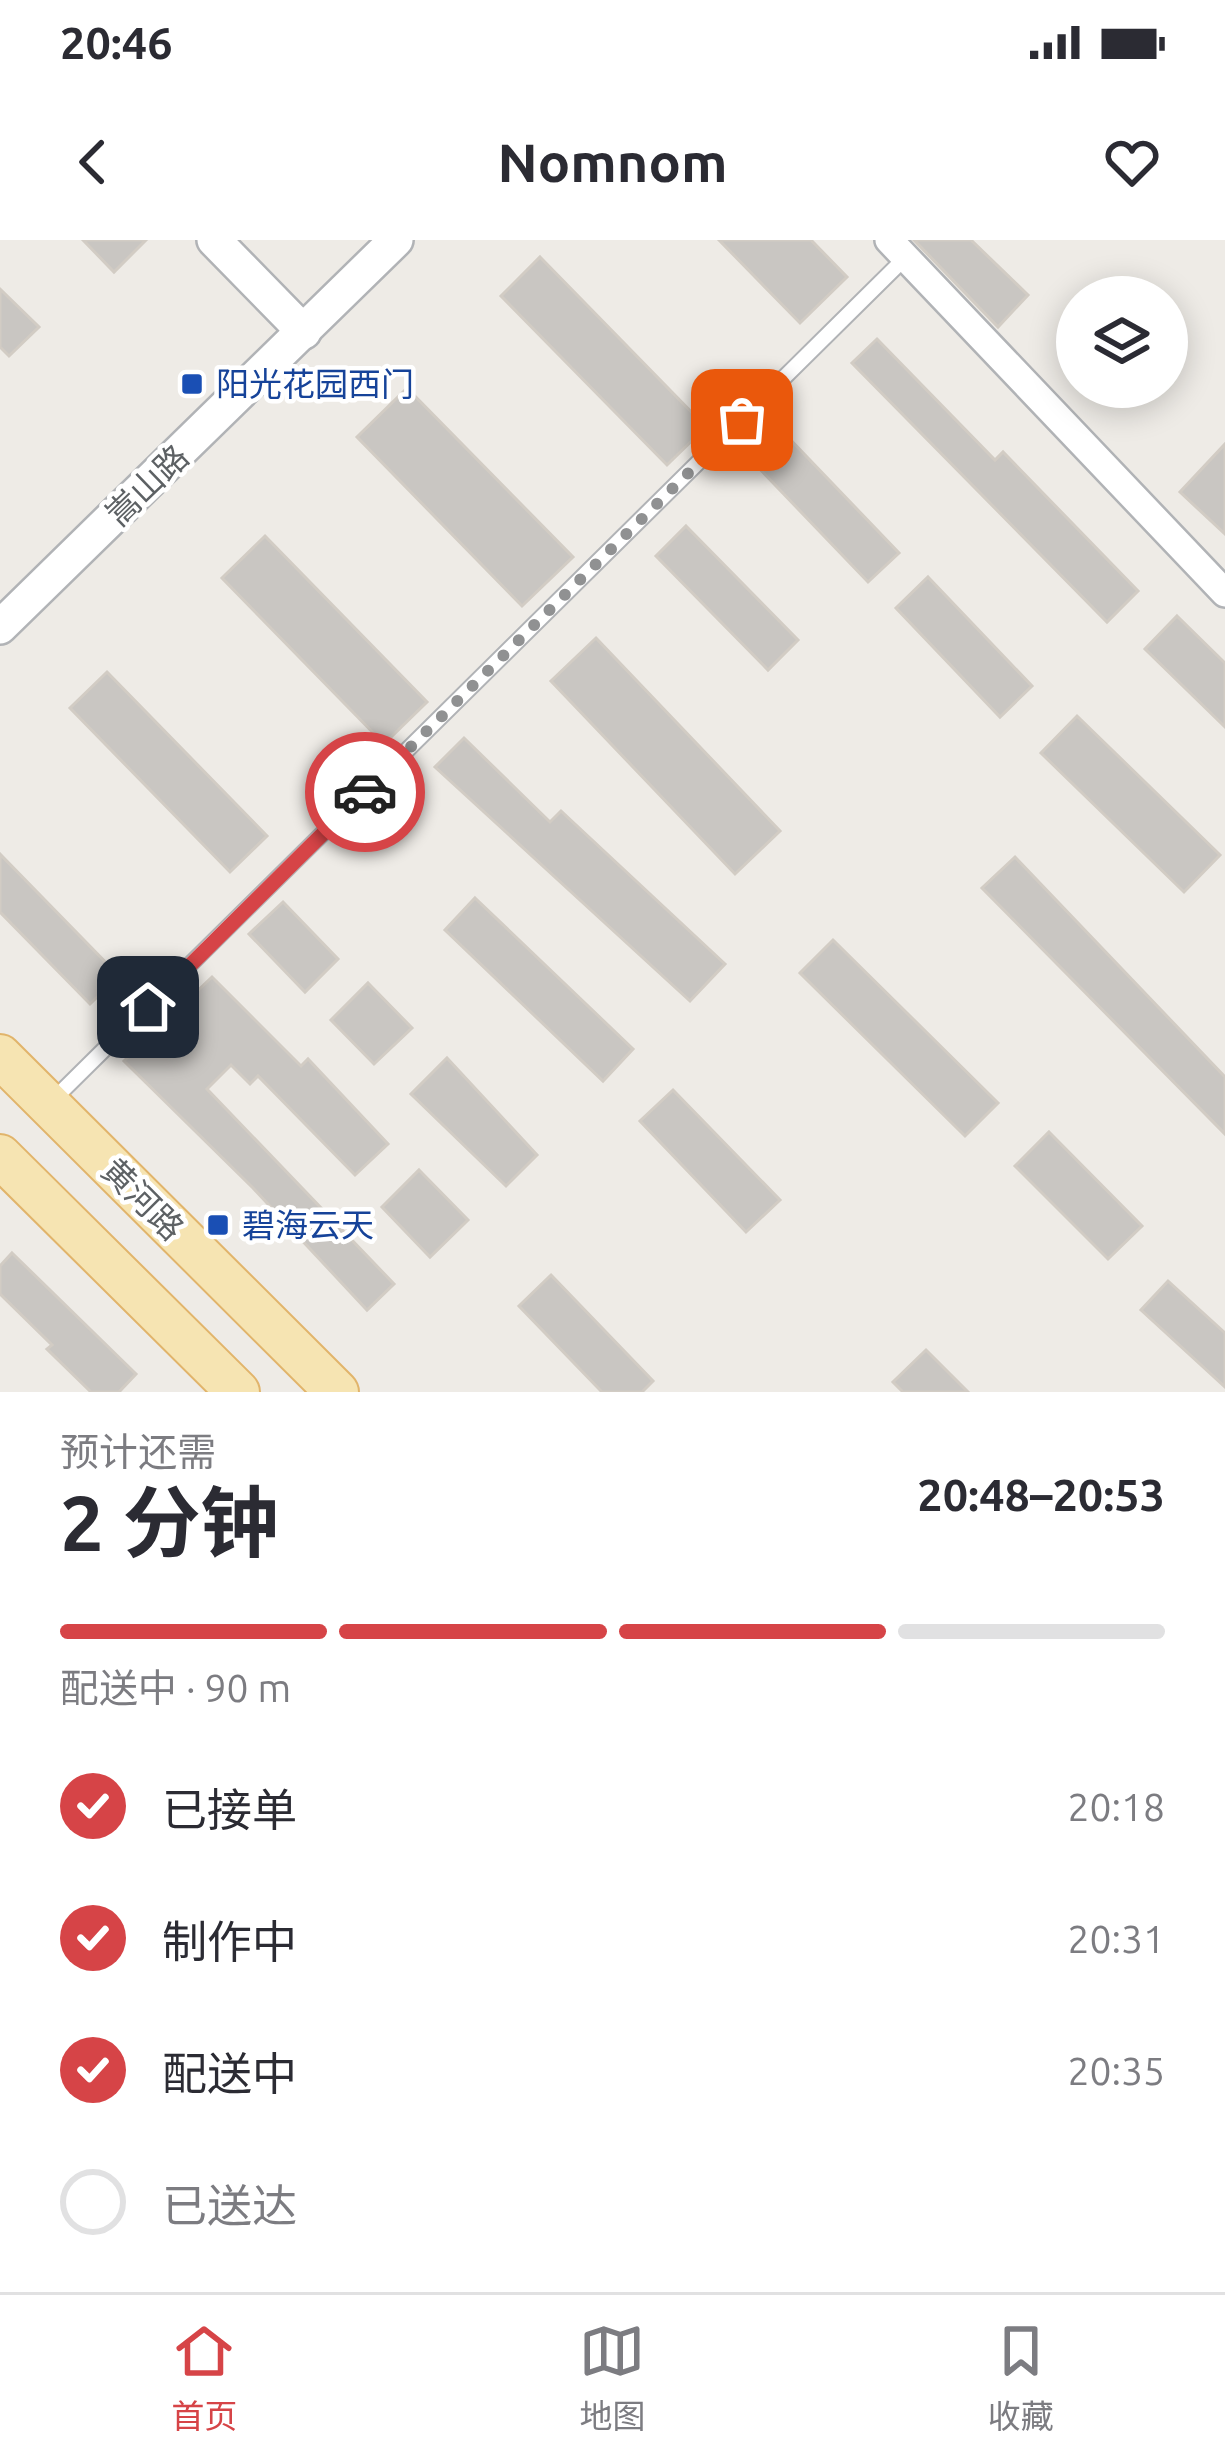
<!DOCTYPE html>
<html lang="zh">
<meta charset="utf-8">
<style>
body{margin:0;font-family:Ubuntu,"Noto Sans SC",sans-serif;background:#f7f7f7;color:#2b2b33;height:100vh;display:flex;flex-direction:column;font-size:45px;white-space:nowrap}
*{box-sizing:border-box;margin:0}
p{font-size:39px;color:#7c7c81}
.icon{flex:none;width:66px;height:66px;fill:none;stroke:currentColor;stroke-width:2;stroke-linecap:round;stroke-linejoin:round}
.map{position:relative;height:1152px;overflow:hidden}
.sheet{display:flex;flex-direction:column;background:#fff;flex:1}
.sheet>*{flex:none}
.buttons{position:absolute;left:1056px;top:36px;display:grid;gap:24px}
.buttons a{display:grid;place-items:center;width:132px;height:132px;border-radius:50%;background:#fff;box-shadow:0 6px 30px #0003;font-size:60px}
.pin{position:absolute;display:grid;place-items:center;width:102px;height:102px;color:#fff;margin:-51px;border-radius:24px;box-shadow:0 6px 18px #0006}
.courier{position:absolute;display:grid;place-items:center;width:120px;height:120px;margin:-60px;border:9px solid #d64447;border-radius:50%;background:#fff;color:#222;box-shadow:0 3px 15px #0007}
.headline em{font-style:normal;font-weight:700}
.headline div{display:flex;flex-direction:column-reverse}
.headline{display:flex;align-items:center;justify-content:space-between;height:204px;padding:0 60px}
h1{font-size:78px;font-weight:700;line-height:90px}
.bar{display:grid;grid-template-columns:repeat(4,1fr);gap:18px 12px;align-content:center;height:144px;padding:0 60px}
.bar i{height:15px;border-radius:9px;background:#e1e1e2}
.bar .on{background:#d64447}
.bar p{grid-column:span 4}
ol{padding:0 60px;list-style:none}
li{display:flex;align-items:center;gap:36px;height:132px}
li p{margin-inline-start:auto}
li .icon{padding:12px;border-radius:50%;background:#d64447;color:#fff;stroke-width:4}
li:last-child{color:#7c7c81}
li i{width:66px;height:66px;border:6px solid #e1e1e2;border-radius:50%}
.status{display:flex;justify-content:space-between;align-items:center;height:84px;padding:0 60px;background:#fff;direction:ltr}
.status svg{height:33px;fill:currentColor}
header{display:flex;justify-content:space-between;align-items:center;height:156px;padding:0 60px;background:#fff;font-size:54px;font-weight:700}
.menu{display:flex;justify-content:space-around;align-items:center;height:168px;border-top:3px solid #e1e1e2;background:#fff;font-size:33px;color:#7c7c81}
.menu a{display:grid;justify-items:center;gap:6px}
.menu .on{color:#d64447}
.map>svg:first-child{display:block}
.building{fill:#c9c6c2;stroke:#d2ccc4;stroke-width:3}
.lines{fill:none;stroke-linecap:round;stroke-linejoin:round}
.service-casing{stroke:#b1b3b6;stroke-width:18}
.minor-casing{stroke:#b1b3b6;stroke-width:32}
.tertiary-casing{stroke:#b1b3b6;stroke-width:38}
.primary-casing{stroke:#e1b46b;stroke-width:46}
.service{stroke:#fff;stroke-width:14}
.minor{stroke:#fff;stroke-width:27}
.tertiary{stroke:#fff;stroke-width:33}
.primary{stroke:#f6e4b2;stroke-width:42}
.done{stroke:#909192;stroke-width:12;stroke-dasharray:0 21.6}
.route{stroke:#d64447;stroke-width:15}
.transit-dot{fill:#1a4fb4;stroke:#fff;stroke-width:4.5}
.labels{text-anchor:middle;stroke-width:9;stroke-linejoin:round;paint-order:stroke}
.transit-label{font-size:33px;fill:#164399;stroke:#fff;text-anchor:start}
.street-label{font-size:33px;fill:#5d6164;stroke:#fff}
</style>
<div class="status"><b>20:46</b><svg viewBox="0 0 49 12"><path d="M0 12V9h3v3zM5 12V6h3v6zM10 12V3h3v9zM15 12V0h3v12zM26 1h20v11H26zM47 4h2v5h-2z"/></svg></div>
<header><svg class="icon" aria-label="back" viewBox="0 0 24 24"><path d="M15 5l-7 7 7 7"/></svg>Nomnom<svg class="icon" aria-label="heart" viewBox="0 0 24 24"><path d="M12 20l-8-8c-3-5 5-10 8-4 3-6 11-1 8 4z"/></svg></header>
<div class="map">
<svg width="1225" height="1152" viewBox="0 0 1225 1152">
<rect width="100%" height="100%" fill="#eeebe6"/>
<g class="building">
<polygon points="83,0 146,0 114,32"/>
<polygon points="719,0 811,0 847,37 800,83"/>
<polygon points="914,0 971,0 1028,55 998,87"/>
<polygon points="540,17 706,187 667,225 501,56"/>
<polygon points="0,49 39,87 9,116 0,107"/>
<polygon points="877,99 995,220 1003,212 1138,351 1107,382 852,123"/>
<polygon points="407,148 573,317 522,366 357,197"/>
<polygon points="785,194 899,313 868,342 755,224"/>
<polygon points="1225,204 1225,294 1180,252"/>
<polygon points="686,286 798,400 768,430 656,316"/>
<polygon points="265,296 427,462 384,504 222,338"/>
<polygon points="928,337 1032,446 1000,477 896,368"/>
<polygon points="1177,376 1225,423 1225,487 1145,409"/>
<polygon points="596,398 780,591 735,634 551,441"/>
<polygon points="107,432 267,596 230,632 70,468"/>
<polygon points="1077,476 1220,615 1184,652 1041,513"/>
<polygon points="464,498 550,582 561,571 725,724 690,761 435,527"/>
<polygon points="0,614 119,736 90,764 0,672"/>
<polygon points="1015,617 1225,837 1225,894 982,648"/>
<polygon points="475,658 633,809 603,841 445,690"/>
<polygon points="283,662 338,719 305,752 249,694"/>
<polygon points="833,700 998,863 965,896 800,733"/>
<polygon points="212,737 301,826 308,819 388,904 355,935 258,836 250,844 231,825 207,849 394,1044 367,1070 253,948 124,821"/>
<polygon points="368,743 412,788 374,824 331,780"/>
<polygon points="447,818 537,915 506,946 411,854"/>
<polygon points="673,850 780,960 746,992 640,881"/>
<polygon points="1049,892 1142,986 1108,1019 1015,926"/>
<polygon points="419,930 468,980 430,1017 382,967"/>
<polygon points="12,1013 136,1134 119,1152 91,1152 47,1109 52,1105 0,1054 0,1026"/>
<polygon points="551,1035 653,1141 642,1152 602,1152 519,1066"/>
<polygon points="1168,1041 1225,1093 1225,1147 1141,1070"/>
<polygon points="926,1110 968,1152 903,1152 893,1142"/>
</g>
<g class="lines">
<g class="service-casing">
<polyline id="service" points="52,861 906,17"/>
</g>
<g class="minor-casing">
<polyline id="minor" points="889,0 1225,353"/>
</g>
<g class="tertiary-casing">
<g id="tertiary">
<polyline points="214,0 304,92"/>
<polyline points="0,387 396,0"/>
</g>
</g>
<g class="primary-casing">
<g id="primary">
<polyline points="0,816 337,1152"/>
<polyline points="0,916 238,1152"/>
</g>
</g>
<use href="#service" class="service"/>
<use href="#minor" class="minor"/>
<use href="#tertiary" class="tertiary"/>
<use href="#primary" class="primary"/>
</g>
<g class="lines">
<polyline class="done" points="365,552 742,180"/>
<polyline class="route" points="148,767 365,552"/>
</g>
<g class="transit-dot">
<rect x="180" y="132" width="24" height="24" rx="6"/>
<rect x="206" y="973" width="24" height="24" rx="6"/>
</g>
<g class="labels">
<g class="transit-label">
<text x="216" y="156">阳光花园西门</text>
<text x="242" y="997">碧海云天</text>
</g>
<g class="street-label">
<text transform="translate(147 245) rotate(-44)" y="12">嵩山路</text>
<text transform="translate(143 959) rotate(45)" y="12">黄河路</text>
</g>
</g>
</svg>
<div class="buttons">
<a><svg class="icon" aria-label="layers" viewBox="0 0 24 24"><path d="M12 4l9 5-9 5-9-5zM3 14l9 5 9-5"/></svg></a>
</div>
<div class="pin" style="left:742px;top:180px;background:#ea580c"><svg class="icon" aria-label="bag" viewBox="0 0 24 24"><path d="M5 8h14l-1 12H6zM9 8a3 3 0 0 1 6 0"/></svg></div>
<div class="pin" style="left:148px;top:767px;background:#1f2937"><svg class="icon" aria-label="home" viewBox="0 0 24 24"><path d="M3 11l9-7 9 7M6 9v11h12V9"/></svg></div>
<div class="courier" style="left:365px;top:552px"><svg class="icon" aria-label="car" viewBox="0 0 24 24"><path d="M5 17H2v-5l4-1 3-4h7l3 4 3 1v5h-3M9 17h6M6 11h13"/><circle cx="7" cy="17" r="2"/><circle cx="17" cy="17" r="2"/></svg></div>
</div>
<section class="sheet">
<div class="headline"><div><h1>2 分钟</h1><p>预计还需</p></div><em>20:48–20:53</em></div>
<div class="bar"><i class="on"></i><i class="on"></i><i class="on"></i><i></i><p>配送中 · 90 m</p></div>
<ol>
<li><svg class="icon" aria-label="check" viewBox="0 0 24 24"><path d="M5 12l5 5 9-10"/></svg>已接单<p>20:18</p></li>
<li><svg class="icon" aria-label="check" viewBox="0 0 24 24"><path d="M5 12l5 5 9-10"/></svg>制作中<p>20:31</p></li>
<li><svg class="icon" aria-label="check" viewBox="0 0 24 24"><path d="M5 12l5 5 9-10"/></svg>配送中<p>20:35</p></li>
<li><i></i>已送达</li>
</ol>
</section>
<nav class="menu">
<a class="on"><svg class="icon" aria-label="home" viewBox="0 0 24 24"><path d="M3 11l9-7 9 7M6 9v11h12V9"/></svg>首页</a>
<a><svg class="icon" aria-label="map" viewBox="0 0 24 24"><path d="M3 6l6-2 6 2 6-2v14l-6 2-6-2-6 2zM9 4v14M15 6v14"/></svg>地图</a>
<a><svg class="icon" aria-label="saved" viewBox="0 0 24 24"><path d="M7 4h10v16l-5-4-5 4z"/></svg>收藏</a>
</nav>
